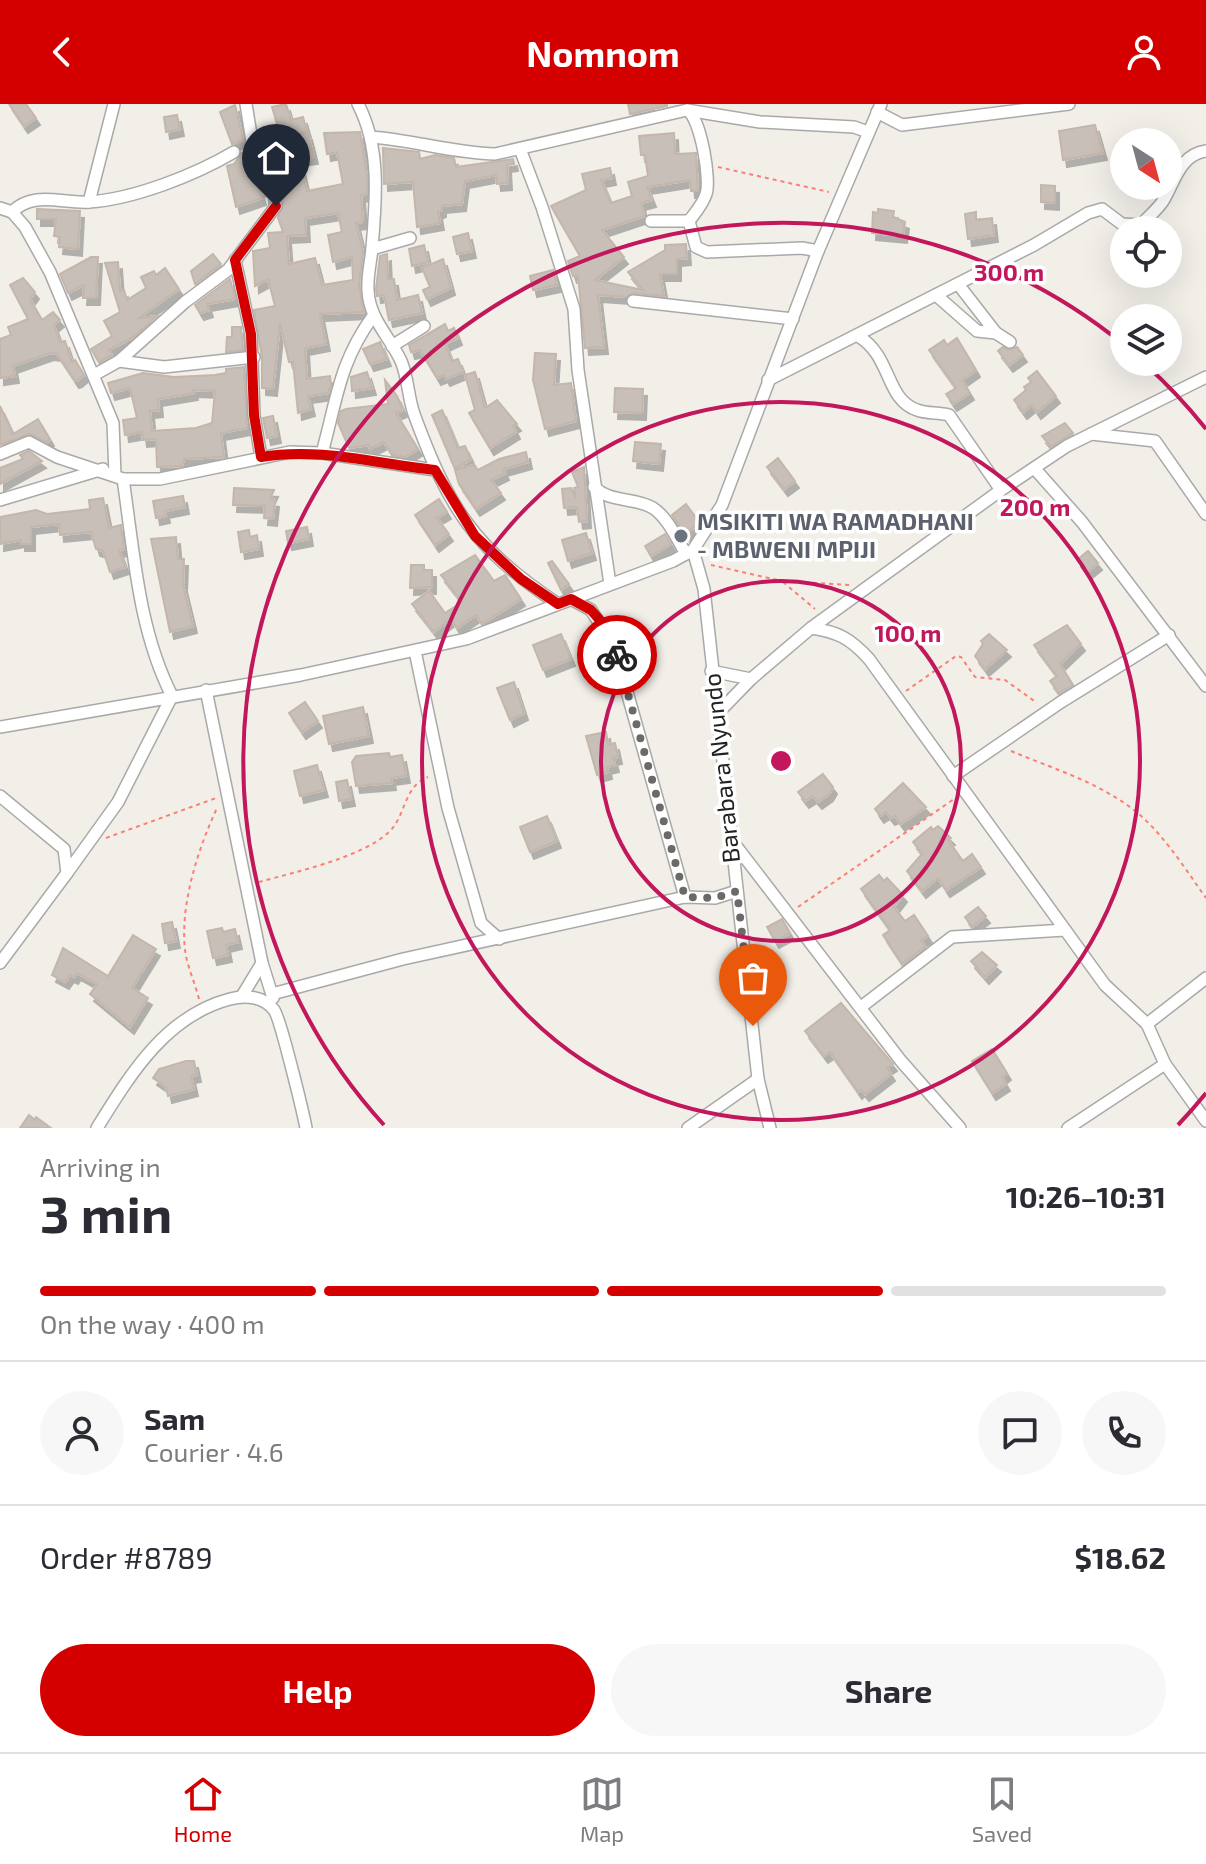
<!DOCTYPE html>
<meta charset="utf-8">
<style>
body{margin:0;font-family:"Exo 2",sans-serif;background:#f7f7f7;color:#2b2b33;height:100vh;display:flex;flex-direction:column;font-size:30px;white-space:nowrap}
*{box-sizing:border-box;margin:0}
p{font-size:26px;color:#7c7c81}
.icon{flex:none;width:44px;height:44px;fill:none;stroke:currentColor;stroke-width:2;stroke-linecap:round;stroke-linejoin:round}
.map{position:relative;height:1024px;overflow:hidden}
.details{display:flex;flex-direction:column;background:#fff;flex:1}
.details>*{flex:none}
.needle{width:52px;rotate:144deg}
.fabs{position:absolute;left:1110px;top:24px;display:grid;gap:16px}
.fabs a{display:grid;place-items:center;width:72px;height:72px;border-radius:50%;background:#fff;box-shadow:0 8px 32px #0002;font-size:40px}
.pin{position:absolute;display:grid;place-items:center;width:68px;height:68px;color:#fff;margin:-82px -34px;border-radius:50% 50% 50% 0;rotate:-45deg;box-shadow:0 0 8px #0007}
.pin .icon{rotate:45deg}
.courier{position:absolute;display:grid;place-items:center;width:80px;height:80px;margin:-40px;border:6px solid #d40000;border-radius:50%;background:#fff;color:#222;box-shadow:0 2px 10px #0007}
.summary em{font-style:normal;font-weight:700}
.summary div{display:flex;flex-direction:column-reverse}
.summary{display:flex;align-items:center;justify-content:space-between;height:136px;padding:0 40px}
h1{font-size:52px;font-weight:700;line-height:60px}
.bar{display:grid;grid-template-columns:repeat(4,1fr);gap:12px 8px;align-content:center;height:96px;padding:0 40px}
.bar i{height:10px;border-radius:6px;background:#e1e1e2}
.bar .selected{background:#d40000}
.bar p{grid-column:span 4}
.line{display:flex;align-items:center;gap:20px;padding:0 40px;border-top:2px solid #e1e1e2}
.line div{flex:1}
.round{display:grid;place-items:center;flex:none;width:84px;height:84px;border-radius:42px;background:#f7f7f7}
.primary-button{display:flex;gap:16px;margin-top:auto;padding:16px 40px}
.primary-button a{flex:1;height:92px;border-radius:48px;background:#d40000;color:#fff;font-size:32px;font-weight:700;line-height:92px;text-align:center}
.primary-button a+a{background:#f7f7f7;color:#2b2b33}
header{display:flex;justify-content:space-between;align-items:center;height:104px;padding:0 40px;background:#d40000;color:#fff;font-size:36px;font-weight:700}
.tabs{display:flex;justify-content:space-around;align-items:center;height:112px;border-top:2px solid #e1e1e2;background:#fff;font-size:22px;color:#7c7c81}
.tabs a{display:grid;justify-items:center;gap:4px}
.tabs .selected{color:#d40000}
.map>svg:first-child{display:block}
.building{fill:#c7bfb8;stroke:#c4b6ab;stroke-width:2;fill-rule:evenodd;filter:url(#shadow)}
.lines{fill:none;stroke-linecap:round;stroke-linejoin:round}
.minor-casing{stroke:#a9a9a9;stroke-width:14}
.path{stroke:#fa8072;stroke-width:2;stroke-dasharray:4 4;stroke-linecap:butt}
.minor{stroke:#fff;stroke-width:11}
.done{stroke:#6b6a68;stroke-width:8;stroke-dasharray:0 14.4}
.route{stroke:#d40000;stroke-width:10}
.ring{fill:none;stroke:#c2185b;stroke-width:4}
.worship-dot{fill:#6b7280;stroke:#fff;stroke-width:3}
.labels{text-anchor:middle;stroke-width:7;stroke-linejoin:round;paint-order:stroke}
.worship-label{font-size:24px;font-weight:bold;fill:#5b616d;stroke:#fff;text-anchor:start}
.street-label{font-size:24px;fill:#222;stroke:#fff}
.centre{fill:#c2185b;stroke:#fff;stroke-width:4}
.ring-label{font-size:24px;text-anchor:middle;font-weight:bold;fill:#c2185b;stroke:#fff;stroke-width:7;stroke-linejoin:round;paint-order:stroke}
</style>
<header><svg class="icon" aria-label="back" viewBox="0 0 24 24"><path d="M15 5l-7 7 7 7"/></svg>Nomnom<svg class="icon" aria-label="person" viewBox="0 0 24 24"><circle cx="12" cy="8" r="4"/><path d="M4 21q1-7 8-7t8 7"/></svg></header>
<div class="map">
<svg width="1206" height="1024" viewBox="0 0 1206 1024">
<defs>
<filter id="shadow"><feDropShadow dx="4" dy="7" stdDeviation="0" flood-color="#0004"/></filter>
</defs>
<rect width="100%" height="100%" fill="#f2efe9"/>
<g class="building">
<polygon points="9,0 26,0 36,14 24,22"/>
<path d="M286,0L291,16L303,13L307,27L299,30L308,29L314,53L299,55L307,87L343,80L337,48L327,50L324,29L360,28L367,71V90L361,91L363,118L356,119L363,148L359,181L364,208L320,210L326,240L305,244L307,275L330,272L331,281L328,289L308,292L311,305L298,309L293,258H289L280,219L273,285L262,284V253L254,206L275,202L268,175L255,182L253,147L270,144L268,129L283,128L278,114L283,98L274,91L265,93L264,48H278L276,39L282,37L272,3ZM338,109L342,128L328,131L333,158L352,153L353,176L322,181L315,154L289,160L287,132L306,131L305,114Z"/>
<polygon points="628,0 667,0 667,2 630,10"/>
<polygon points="235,1 243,36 232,40 220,8"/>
<polygon points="177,11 180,25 166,28 164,13"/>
<polygon points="1095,21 1103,49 1063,56 1059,27"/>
<polygon points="674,29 675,50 696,49 698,87 691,87 690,76 647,83 652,96 641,99 644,112 602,126 624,153 595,176 643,186 628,168 665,146 665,141 686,140 687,154 677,155 677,170 660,170 664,192 634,189 626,193 598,191 604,243 585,244 578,171 573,172 568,157 580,152 551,102 586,86 582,70 610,64 612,74 601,76 611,99 632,92 628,78 648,72 645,51 641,51 639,32"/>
<polygon points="383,44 419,48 420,55 435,51 454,54 456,63 513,55 514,60 507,61 508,79 497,80 496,71 465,77 462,100 442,102 442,106 438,108 440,119 417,123 413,78 384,80"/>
<polygon points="242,49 248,50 262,94 236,103 227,62 234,60"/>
<polygon points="1041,81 1055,82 1055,99 1041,98"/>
<polygon points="37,105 80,107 78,145 59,143 60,133 54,132 56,115 37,115"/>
<polygon points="878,105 894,107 893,113 905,118 903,132 872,129 873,108 878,109"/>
<polygon points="976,108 976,116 992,114 994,131 968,135 965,110"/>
<polygon points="468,129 472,147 457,150 453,133"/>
<polygon points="424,141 428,158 412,162 409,145"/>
<polygon points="213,150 221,160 195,180 191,167"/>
<polygon points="387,150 388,175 394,175 397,196 418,191 422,209 389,216 384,191 377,192 376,185 380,152"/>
<polygon points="91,153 98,153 96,194 83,194 84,181 68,189 60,170"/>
<polygon points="443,155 451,184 427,195 423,186 430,183 422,164"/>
<polygon points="118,158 120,187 124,186 127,196 146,184 141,173 154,167 156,171 165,164 179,185 139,214 157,212 135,232 109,246 112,251 99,258 91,245 112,232 104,217 120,208 105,159"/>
<polygon points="553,166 557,181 533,186 530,172"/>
<polygon points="23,174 35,188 30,195 42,216 53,208 60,216 54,221 60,238 65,237 72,258 75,256 84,271 78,276 75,277 57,250 50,249 13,262 15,272 0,274 0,235 11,231 8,223 28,215 10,181"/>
<polygon points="230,175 235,195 207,200 209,206 200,209 195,201"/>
<polygon points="445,220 448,227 454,224 458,234 445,240 452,257 458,255 463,268 446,275 444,271 437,274 420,246 411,248 409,241"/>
<polygon points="232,223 241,223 243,246 226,248 227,233 232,233"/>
<polygon points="957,234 976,266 962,276 970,289 953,300 946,290 956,284 929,246 944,236 947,241"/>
<polygon points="380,238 387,255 370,260 363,245"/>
<polygon points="1003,243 1010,246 1017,243 1023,251 1009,261 998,247"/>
<polygon points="535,249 556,250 554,281 571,279 576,317 545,325 533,276"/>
<path d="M244,263L247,324L221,329L224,353L184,355L182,362L157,363L156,335L143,336L142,328L125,331L123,316L137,314L130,284L111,289L108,279L143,269L174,273L215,271L226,269V265ZM193,286L215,287L212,319L196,324L152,327L150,307L159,306L158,295L194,289Z"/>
<polygon points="1037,267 1056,292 1037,308 1032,301 1023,308 1014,296 1026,286 1024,283 1031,278 1028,274"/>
<polygon points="367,268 372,284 352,287 351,273"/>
<polygon points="475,268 485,304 497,296 517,320 513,322 516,328 490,344 469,309 475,306 465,271"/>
<polygon points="385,276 397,292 403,306 396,309 418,345 405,353 392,351 384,338 370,345 369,341 349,344 338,319 341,307 346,305 388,300"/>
<polygon points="615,284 643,285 642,309 614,308"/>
<polygon points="0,302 13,330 38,315 50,335 47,338 29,330 0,341"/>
<polygon points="442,306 458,344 465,342 471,355 455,365 432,311"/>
<polygon points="273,312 277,332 267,334 263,314"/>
<polygon points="1065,319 1073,329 1051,343 1042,332"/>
<polygon points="635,338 661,340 659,360 633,357"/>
<polygon points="29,347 42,357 0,380 0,364 23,355 20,351"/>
<polygon points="526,348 528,358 503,365 505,369 491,376 501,389 476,405 459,380 455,366 474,361 478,366 499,355"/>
<polygon points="778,354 795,377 784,385 767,363"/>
<polygon points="584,363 587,417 579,418 577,403 564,404 562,385 571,384 576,394 574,384 578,383 572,368"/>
<polygon points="234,384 274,386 270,395 275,396 273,415 264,414 265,402 233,401"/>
<polygon points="183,392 185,403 165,407 166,412 156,414 153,397"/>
<polygon points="103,394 109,424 121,421 124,445 119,446 125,463 110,468 103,447 96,445 91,428 60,431 59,420 31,423 31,440 21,440 21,436 0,440 0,413 36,406 47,410 90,405 89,396"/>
<polygon points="439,395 447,408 437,414 449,430 435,441 415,411"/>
<polygon points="686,400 700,419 685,430 672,411"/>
<polygon points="307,423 309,435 288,439 286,427"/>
<polygon points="249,426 250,433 257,431 259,445 241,448 238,428"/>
<polygon points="586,429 592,449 568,457 562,436"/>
<polygon points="665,430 671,440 651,452 645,442"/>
<polygon points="176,433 178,455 184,455 183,481 193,522 170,528 151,435"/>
<polygon points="1088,447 1098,459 1087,468 1077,456"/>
<polygon points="475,451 494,477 505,471 521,495 482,520 476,511 457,524 451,515 434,528 412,500 429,487 445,509 462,498 441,471"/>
<polygon points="552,457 569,480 561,486 548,459"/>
<polygon points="411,461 424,461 424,466 432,466 432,483 410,484"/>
<polygon points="1067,521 1081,540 1060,560 1073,581 1059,589 1050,577 1057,572 1034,541"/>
<polygon points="561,530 571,555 543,566 533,541"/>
<polygon points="989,530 1007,546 985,565 975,552 983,540 981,537"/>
<polygon points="514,578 524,609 510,616 497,584"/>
<polygon points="305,598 318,617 302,628 289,609"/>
<polygon points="363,603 369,632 329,640 323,612"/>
<polygon points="606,628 608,640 615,639 618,653 613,654 615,661 607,663 608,668 597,671 586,632"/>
<polygon points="389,649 390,653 402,651 406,672 391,674 392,679 356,682 352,658 356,652"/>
<polygon points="317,661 324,686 300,692 294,667"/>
<polygon points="823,670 833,683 829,690 818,698 813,692 805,697 798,688"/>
<polygon points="347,676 351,695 339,697 336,678"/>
<polygon points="903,679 926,703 901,720 895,712 891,714 886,708 880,712 875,705"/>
<polygon points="547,712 557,737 530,748 520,723"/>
<polygon points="938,722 951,734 948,736 963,757 972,750 981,763 946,786 938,774 922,787 907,767 922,750 913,738 931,723 933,726"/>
<polygon points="879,771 884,777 887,774 903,791 894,803 905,817 914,811 928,832 921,836 925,843 902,860 883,831 890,826 861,785"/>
<polygon points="978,803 986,812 972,823 965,813"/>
<polygon points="782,815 790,829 775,837 767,823"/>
<polygon points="172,818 176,837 165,839 162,820"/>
<polygon points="222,824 223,828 235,825 238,838 226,841 228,851 213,854 207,827"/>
<polygon points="133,831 156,845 132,884 148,894 130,923 90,890 97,880 77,869 74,873 70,871 65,878 52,871 63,844 108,872"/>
<polygon points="982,848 997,861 985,873 971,857"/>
<polygon points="841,899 893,960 887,964 891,970 865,990 861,985 858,988 830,948 824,952 805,927"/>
<polygon points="992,945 1007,969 1002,973 1006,980 992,989 972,957"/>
<polygon points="186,957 194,957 197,971 191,972 194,985 168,992 166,983 153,974 159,965"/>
<polygon points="29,1011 35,1016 36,1013 51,1024 20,1024"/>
</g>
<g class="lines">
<g class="minor-casing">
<g id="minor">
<polyline points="246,0 253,43"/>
<path d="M358,0C381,44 376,96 372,144C371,157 367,172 368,186C369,215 390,233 401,257C408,273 408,293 414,310C449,405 473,443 558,500"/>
<path d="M687,6C701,14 711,77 706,90C703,100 695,109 689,117"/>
<polyline points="877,8 902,21 1069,0"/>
<path d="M371,33C413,36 453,49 495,50L687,6L760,18L854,23L868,28"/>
<polyline points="520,45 542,103 574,205 578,266 610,480"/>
<polyline points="89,98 114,0"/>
<polyline points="0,104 12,108 25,123 50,168 113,319 115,371"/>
<path d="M12,108C34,86 62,100 89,98C134,95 195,71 234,48"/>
<polyline points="651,117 689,117 696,143 707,148 802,144 818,147"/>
<polyline points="372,145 410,134"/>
<polyline points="235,156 251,230 254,311 261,353"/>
<polyline points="958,180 996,229 1010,238"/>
<polyline points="936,191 977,227 996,229"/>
<polyline points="633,197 793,215"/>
<path d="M858,232C892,252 885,295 917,306C927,310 938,308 949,311L1001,386"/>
<polyline points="392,242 424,222"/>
<polyline points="119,257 164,263 254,253"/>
<polyline points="94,271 119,257 185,198 228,166 276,102"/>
<path d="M768,276L1034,141L1088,109L1102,105L1122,120L1141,121C1148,113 1157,106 1163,97C1175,78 1179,51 1206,47"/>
<polyline points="1091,330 1155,337 1206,410"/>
<path d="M322,349C337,295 339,259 373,212"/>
<polyline points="0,350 29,338 57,353 123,375 160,375 290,348 322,349 435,366"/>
<polyline points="1035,365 1082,418 1206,582"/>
<path d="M594,383C610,399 635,393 653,404C668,414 677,435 686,450"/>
<polyline points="0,396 103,365"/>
<polyline points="693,446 704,485 758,975 770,1024"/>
<polyline points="571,495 591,506 614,542 685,793"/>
<path d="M811,524C838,528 850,534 869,555L1105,881L1147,920L1165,960L1206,1017"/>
<polyline points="415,547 448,704 481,819 499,835"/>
<polyline points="711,567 751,575"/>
<polyline points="206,586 262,859 273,894"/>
<polyline points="718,609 751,575 811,524 1001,386 1067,342 1206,273"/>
<polyline points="0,623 301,571 466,535 673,457 693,446 722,401 818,147 881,0"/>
<polyline points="953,672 1061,598 1169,531"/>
<polyline points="0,692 64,745 67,769 0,859"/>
<polyline points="733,738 901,957 960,1024"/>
<path d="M67,769L118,698L172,592C138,525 134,448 123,375"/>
<polyline points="272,890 403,855 685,793 715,794 737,787"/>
<polyline points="242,892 262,859"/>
<polyline points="861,903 952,833 1065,826"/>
<polyline points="1147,920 1206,874"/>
<path d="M97,1024C130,971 165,912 230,895C245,891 264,892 274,906C280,913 303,1008 306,1024"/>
<polyline points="688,1024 758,975"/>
<polyline points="1068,1024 1165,960"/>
</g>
</g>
<g class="path">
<polyline points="718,63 829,88"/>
<polyline points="711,461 782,477 851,481"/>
<polyline points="783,478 815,505"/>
<polyline points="906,587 956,552 961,553 975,573 1005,576 1037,599"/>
<path d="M1011,647C1054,665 1104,680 1140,711C1166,734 1186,766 1206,794"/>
<polyline points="106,734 216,694"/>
<path d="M259,778C295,768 361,754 389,728C406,712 403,683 428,673"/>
<polyline points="798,803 954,695"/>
<path d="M199,895C195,879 187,862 185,846C180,800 198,745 217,704"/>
</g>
<use href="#minor" class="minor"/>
</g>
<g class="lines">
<polyline class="done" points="617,551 685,793 715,794 737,787 753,922"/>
<path class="route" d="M276,102L235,156L251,230L254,311L261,353C320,343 376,360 435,366L475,432L521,475L558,500L571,495L591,506L599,515L617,551"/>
</g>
<g class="ring">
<circle cx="781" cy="657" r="180"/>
<circle cx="781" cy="657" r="359"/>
<path d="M1206 989A539 539 0 0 1 1178 1021M384 1021A539 539 0 0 1 1124 241M1145 260A539 539 0 0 1 1206 325"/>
</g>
<circle class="worship-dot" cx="681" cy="432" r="8"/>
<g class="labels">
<g class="worship-label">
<text x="697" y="426">MSIKITI WA RAMADHANI<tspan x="697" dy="28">- MBWENI MPIJI</tspan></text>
</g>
<g class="street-label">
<text transform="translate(722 664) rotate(-96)" y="8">Barabara Nyundo</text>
</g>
</g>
<circle cx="781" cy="657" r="12" class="centre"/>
<g class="ring-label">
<text x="1009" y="177">300 m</text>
<text x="1035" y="412">200 m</text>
<text x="908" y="538">100 m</text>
</g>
</svg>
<div class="fabs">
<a><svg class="needle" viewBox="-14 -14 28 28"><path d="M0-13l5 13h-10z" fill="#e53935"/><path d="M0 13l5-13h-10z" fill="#7c7c81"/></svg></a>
<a><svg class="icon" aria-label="locate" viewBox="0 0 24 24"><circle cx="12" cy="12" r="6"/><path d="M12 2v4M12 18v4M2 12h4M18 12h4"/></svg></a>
<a><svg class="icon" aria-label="layers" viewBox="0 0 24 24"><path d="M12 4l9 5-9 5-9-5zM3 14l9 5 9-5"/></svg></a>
</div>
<div class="pin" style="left:753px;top:922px;background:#ea580c"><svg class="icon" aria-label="bag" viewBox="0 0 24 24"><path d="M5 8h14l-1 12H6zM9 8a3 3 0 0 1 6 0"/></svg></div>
<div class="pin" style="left:276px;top:102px;background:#1f2937"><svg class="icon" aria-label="home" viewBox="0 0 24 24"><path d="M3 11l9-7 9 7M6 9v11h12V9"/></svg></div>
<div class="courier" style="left:617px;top:551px"><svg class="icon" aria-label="bike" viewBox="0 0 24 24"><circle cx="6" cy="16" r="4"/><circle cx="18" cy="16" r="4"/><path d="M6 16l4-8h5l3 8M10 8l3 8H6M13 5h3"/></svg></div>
</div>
<section class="details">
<div class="summary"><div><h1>3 min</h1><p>Arriving in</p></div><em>10:26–10:31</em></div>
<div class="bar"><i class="selected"></i><i class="selected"></i><i class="selected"></i><i></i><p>On the way · 400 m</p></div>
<div class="line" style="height:144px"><a class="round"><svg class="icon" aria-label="person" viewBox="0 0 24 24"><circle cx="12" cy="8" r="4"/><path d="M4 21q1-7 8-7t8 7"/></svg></a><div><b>Sam</b><p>Courier · 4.6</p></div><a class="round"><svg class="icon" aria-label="chat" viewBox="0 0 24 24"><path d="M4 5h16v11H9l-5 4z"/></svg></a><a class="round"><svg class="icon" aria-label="phone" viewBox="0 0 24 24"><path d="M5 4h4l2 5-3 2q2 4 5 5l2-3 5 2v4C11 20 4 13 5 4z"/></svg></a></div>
<div class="line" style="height:104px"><div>Order #8789</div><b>$18.62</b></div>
<div class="primary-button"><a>Help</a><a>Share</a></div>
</section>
<nav class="tabs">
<a class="selected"><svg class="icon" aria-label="home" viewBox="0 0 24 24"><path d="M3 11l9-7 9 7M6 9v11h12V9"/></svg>Home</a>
<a><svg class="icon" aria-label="map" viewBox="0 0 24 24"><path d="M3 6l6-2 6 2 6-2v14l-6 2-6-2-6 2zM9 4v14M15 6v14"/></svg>Map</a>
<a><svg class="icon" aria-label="saved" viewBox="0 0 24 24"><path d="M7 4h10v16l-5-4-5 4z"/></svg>Saved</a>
</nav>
